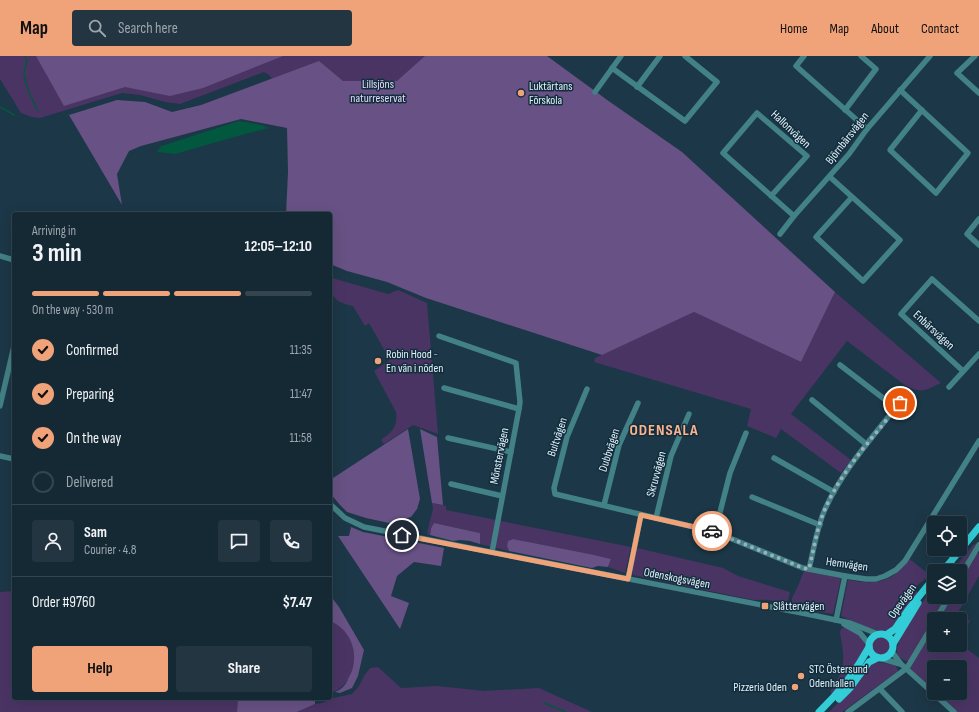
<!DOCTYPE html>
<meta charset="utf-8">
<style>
body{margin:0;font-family:"Sofia Sans Condensed",sans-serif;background:#223541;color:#f1f3f6;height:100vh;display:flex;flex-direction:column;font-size:15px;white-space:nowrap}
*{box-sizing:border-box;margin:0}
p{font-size:13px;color:#9da6ad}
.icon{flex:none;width:22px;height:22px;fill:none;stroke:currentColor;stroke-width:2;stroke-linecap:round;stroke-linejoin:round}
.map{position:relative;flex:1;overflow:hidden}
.side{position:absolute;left:12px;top:156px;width:320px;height:488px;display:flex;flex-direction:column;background:#152935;border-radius:4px;box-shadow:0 4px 16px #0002,0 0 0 1px #344550}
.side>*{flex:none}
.controls{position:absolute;left:927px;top:460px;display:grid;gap:8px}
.controls a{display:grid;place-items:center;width:40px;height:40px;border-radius:4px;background:#152935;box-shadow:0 4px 16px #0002,0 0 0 1px #344550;font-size:20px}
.pin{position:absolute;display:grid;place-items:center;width:34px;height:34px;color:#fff;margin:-17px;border:2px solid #fff;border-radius:50%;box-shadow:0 1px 4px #0007}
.courier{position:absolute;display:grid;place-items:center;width:40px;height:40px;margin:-20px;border:3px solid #f0a279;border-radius:50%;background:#fff;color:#222;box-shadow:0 1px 5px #0007}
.head em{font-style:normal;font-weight:700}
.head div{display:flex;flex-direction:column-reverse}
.head{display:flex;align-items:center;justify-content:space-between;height:68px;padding:0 20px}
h1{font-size:26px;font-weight:700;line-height:30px}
.bar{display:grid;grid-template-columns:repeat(4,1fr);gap:6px 4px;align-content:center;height:48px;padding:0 20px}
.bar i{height:5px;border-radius:3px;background:#344550}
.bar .selected{background:#f0a279}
.bar p{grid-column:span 4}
.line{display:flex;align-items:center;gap:10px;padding:0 20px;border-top:1px solid #344550}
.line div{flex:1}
.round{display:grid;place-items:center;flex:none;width:42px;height:42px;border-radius:4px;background:#223541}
ol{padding:0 20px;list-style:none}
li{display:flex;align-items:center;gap:12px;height:44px}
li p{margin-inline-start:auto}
li .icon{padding:4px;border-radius:50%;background:#f0a279;color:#111;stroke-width:4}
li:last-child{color:#9da6ad}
li i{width:22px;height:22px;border:2px solid #344550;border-radius:50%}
.primary-button{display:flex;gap:8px;margin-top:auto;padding:8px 20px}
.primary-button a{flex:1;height:46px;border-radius:4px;background:#f0a279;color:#111;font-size:16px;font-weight:700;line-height:46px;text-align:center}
.primary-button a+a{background:#223541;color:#f1f3f6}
header{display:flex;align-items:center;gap:24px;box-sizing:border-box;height:56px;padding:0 20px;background:#f0a279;color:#111}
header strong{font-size:19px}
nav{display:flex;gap:22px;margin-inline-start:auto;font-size:14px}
.search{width:280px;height:36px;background:#223541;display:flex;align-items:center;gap:10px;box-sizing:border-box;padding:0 14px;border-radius:4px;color:#9da6ad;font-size:15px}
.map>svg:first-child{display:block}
.green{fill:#4a3464}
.forest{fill:#685184}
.water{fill:#02583f}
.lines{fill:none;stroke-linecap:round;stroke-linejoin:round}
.stream{stroke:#02583f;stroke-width:1.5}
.minor{stroke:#428185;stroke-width:5.5}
.major{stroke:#32cdd6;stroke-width:7}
.done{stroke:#9cb0bc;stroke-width:4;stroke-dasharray:0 7.2}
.route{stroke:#f0a279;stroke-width:5}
.poi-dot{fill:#f0a279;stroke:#122d3c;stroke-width:1.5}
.labels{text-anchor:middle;stroke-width:3;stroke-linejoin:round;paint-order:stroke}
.park-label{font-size:12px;fill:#e9dcfc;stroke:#122d3c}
.poi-label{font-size:12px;fill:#e1f1fb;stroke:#122d3c;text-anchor:start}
.street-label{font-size:12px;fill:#e1f1fb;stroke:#122d3c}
.district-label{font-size:16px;font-weight:bold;letter-spacing:1px;fill:#fcb38d;stroke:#122d3c}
</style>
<header>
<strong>Map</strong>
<div class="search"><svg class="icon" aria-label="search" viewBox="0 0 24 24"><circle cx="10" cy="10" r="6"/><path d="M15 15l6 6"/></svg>Search here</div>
<nav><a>Home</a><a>Map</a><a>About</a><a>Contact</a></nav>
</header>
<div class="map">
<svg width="979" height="656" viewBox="0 0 979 656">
<rect width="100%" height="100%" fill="#1c3747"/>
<g class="green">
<polygon points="0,0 467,0 460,16 296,51 269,19 264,16 180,48 165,46 140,39 122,37 40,62 32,61 21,57 0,23"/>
<path d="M332,222L388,238L398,234L427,247L438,378L413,369L384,388L381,384C392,376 398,371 396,356L374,315L390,304L369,267L365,270L353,250C349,249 344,248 340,246C332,242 328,230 332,222Z"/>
<path d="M835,236L941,327C925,334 923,338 906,330L847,285L791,358L851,404L841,417L781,373L776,382L747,370L751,353L594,306L595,302L694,256L801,306Z"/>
<polygon points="432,447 446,450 446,454 631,491 625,517 608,511 611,503 513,483 508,485 507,490 509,495 480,488 480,477 434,467 431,471 429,480 427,477 433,453"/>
<polygon points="977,487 960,516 960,515 952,515 973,489"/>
<path d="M637,492L723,512L738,520L790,536L787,549C775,544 766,543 753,544L633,519L632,516Z"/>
<polygon points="977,497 979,498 979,520 957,558 970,565 960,580 960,563 939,563 951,541 960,541 960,525"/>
<path d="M908,502L930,519L914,532L918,537L894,570C892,571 891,573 889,574C879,579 851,564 841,560L848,524C865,527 885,529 899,515C902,512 905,506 908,502Z"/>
<polygon points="804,515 841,522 833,558 792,552 792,542 798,530"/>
<path d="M934,531V541H946L910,605H906C902,603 898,601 897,597C893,585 926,541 934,531Z"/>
<polygon points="14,535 14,642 238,642 237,656 0,656 0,536"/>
<path d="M330,565C362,577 363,627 330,637Z"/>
<path d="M845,571C852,574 865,580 865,589C866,600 841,629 834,639L830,636C846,611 845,605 840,577L841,573Z"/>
<polygon points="934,571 934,589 960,588 979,602 979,656 956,656 936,637 960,637 960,611 934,611 934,635 910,613"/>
<circle cx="881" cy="590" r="9"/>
<polygon points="875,606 885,607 896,610 898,615 842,656 829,656 850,635 870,609"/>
<polygon points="378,611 401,632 438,630 484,635 539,632 592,656 297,656 315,648 322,647 333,642 352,638 359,630 364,620 370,612"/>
</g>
<g class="forest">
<polygon points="36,0 283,0 203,32 170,40 125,31 64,50"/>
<polygon points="425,0 547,0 610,46 682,96 835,236 801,306 694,256 602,299 426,242 387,226 347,215 330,208 330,158 286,158 288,116 287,72 241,63 141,90 129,95 117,118 122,149 69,59 117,44 145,46 172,56 201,49 319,5 343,25 397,25"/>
<polygon points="408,373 420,443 417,453 411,461 389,467 366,462 347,456 340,449 330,437 330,424"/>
<polygon points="420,373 437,381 443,449 432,447"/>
<polygon points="434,467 480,477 480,488 470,485 460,484 453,485 430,479 431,472"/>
<polygon points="351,471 363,476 444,492 441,510 414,506 397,520 391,540 409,547 400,573 338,480 349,480"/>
<polygon points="513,483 594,499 611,503 608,511 598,510 592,512 509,495 507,490 508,485"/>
<path d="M330,539L339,551L364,594L358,620L352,632L340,637L335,636C337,635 341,633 343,631C345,629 347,626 348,623C361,603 353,574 330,565Z"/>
<polygon points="238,642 315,642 315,648 297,656 237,656"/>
</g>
<polygon class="water" points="239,65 261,69 269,72 234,81 175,98 157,96 161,90 171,87"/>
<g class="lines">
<g class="stream">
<polyline points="24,16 27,5 25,0"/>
<path d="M24,18C26,32 32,43 38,55"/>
<polyline points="0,51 14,59"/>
<polyline points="544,647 566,656"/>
</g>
<g class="minor">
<polyline points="804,0 796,10 867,73"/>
<polyline points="975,0 957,17 979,37"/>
<polyline points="612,12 685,65 717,26 685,0"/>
<polyline points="637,31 660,0"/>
<polyline points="900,34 968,97 936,137 890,94 922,54"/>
<polyline points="595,36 621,0"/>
<polyline points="845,54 876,13 861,0"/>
<polyline points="830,121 900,184 863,225 816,181 852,141"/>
<polyline points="771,140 807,100 757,57 723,97 794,160"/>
<polyline points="979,163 967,178 979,189"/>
<polyline points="780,178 794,160 849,98 867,73 930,0"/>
<polyline points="0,200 14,204"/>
<polyline points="439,280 516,307 520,346 519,353 492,496"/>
<polyline points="840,309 896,352"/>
<polyline points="963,315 901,258 932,223 979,265"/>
<polyline points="949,331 979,298"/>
<polyline points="444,332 519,353"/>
<polyline points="587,333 567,381 554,432 555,438 715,476 803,512 845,520 866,523 876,523 885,520 896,514 905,505 979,385"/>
<polyline points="812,344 866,388"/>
<polyline points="0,350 14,290"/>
<polyline points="448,382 511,396"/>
<polyline points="0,400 14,403"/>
<polyline points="774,402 834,436"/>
<polyline points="451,428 502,440"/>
<polyline points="752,441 820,469"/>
<polyline points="330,448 345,462 364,471 812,559 850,567 878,578"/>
<polyline points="604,449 619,389 638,347"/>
<polyline points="656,462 671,400 689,358"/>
<polyline points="715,476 730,417 746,377"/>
<path d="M809,513C814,493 817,469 826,451C846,408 879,375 906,338"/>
<polyline points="960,521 979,489"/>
<polyline points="628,523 641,459"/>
<polyline points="936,563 949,541"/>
<polyline points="836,564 845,520"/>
<polyline points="844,568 860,577 869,588"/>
<polyline points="892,596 901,608 954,656"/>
<polyline points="883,603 900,608"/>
<polyline points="880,633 902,656"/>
<polyline points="848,656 907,612 934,567"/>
</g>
<g class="major">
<polyline points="943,515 979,471"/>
<circle cx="881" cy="590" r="12"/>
<polyline points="886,579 895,573 908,554 934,522"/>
<polyline points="893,588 918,547"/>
<polyline points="839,643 850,632 869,606 877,602"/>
<path d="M819,656C840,636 855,617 869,591"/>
</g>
</g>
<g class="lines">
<path class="done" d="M712,475L803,512L809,513C814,493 817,470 826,451C843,412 874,381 900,347"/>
<polyline class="route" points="402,479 628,523 641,459 712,475"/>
</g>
<g class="poi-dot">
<circle cx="521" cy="37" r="4"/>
<circle cx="378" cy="305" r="4"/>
<rect x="761" y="546" width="8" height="8" rx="2"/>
<circle cx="801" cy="620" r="4"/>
<circle cx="795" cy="631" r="4"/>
</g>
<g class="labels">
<g class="park-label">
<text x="378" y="32">Lillsjöns<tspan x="378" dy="14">naturreservat</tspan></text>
</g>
<g class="poi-label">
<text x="529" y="34">Luktärtans<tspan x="529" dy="14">Förskola</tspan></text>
<text x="386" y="302">Robin Hood -<tspan x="386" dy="14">En vän i nöden</tspan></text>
<text x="773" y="554">Slåttervägen</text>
<text x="809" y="617">STC Östersund<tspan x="809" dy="14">Odenhallen</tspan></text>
<text x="787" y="635" text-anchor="end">Pizzeria Oden</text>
</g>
<g class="street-label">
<text transform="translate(791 73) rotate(43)" y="4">Hallonvägen</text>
<text transform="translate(847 82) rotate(-52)" y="4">Björnbärsvägen</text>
<text transform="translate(934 274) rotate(43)" y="4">Enbärsvägen</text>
<text transform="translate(557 381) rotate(-72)" y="4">Bultvägen</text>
<text transform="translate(609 394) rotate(-72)" y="4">Dubbvägen</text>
<text transform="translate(499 400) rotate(-79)" y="4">Mönstervägen</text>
<text transform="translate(656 418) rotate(-75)" y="4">Skruvvägen</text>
<text transform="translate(847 508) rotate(8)" y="4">Hemvägen</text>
<text transform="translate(677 522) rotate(11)" y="4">Odenskogsvägen</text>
<text transform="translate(902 545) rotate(-54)" y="4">Opevägen</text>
</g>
<g class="district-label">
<text x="664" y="379">ODENSALA</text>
</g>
</g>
</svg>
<div class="controls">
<a><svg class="icon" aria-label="locate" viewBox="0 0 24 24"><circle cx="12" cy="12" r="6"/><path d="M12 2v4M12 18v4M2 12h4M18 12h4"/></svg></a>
<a><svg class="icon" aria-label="layers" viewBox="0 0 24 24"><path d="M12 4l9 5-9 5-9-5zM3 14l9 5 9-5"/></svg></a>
<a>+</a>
<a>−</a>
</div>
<div class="pin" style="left:900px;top:347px;background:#ea580c"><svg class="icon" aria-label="bag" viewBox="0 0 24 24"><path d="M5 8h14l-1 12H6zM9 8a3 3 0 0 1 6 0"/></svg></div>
<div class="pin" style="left:402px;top:479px;background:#1f2937"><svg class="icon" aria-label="home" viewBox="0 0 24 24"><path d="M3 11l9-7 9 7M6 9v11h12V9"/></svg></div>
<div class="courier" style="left:712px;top:475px"><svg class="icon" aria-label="car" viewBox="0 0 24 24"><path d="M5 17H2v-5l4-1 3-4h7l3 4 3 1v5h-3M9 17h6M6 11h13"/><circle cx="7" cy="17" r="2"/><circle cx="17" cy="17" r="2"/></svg></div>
<section class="side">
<div class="head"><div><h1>3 min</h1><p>Arriving in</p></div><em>12:05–12:10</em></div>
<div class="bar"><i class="selected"></i><i class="selected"></i><i class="selected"></i><i></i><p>On the way · 530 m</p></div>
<ol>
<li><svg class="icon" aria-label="check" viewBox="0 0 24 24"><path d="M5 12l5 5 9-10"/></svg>Confirmed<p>11:35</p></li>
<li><svg class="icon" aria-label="check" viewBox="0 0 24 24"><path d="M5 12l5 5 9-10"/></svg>Preparing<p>11:47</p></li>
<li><svg class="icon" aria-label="check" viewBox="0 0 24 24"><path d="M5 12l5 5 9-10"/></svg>On the way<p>11:58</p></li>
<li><i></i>Delivered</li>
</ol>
<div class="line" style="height:72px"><a class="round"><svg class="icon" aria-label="person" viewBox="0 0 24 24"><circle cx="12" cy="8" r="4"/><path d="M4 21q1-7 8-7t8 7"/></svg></a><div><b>Sam</b><p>Courier · 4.8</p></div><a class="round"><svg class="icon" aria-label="chat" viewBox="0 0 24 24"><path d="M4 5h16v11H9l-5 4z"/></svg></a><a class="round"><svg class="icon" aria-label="phone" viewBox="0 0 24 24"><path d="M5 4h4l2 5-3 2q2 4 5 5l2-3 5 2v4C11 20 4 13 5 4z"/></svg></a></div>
<div class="line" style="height:52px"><div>Order #9760</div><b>$7.47</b></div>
<div class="primary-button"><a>Help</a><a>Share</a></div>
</section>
</div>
